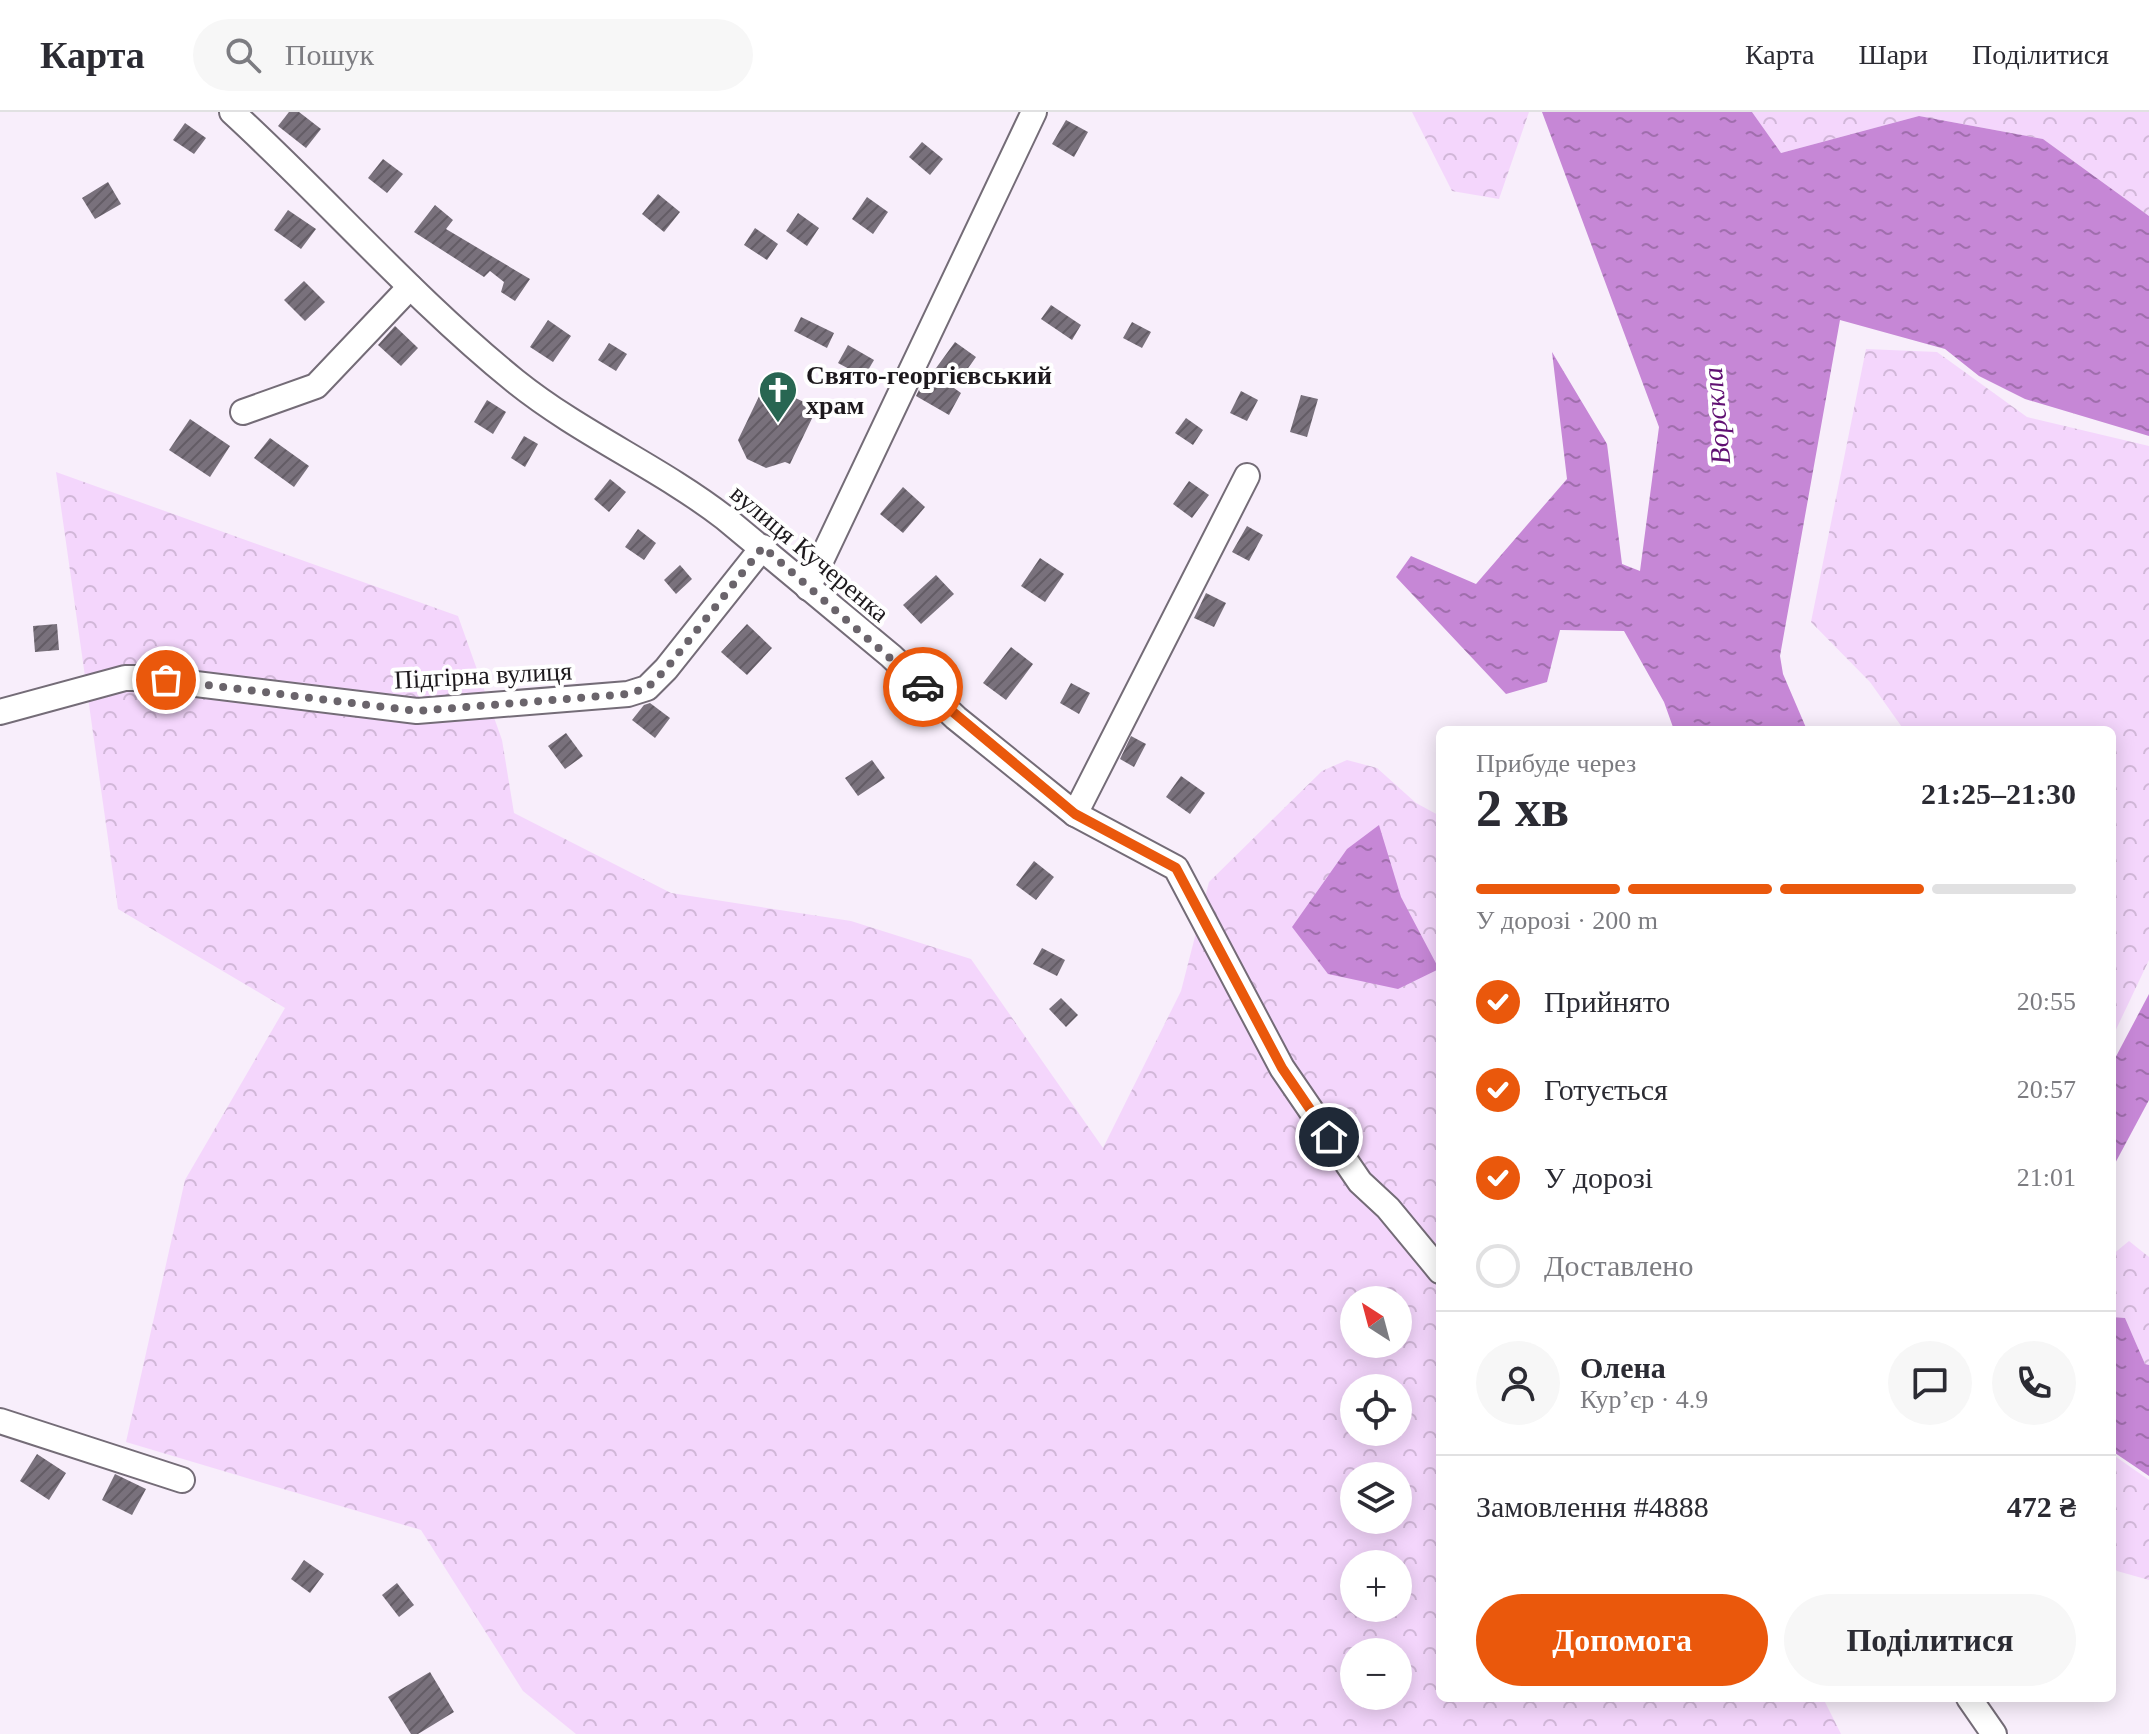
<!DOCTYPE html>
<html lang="uk">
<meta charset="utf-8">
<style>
body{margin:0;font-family:"Times New Roman",serif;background:#f7f7f7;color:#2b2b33;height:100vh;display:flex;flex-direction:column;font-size:30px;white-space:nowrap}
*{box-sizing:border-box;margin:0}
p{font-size:26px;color:#7c7c81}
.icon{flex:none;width:44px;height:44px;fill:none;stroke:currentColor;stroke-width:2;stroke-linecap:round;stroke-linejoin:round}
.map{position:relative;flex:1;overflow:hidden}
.drawer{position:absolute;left:1436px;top:614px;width:680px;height:976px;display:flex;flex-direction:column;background:#fff;border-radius:12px;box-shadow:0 4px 20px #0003}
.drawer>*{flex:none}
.needle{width:52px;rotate:324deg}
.controls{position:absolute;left:1340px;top:1174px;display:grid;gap:16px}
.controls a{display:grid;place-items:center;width:72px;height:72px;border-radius:50%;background:#fff;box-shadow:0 4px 20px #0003;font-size:40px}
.pin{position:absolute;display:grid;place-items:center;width:68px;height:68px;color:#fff;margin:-34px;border:4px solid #fff;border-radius:50%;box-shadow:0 2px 8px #0007}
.courier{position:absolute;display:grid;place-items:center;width:80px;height:80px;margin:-40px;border:6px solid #ea580c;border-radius:50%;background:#fff;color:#222;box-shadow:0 2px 10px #0007}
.head em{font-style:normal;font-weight:600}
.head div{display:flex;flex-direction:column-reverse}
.head{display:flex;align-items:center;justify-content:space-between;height:136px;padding:0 40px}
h1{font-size:52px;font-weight:600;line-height:60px}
.bar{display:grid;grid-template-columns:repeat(4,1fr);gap:12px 8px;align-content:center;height:96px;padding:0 40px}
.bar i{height:10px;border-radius:6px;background:#e1e1e2}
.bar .active{background:#ea580c}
.bar p{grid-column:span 4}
.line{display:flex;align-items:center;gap:20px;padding:0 40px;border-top:2px solid #e1e1e2}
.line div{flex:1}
.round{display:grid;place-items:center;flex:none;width:84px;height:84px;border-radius:42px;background:#f7f7f7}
ol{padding:0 40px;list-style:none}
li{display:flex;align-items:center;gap:24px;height:88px}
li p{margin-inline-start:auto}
li .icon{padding:8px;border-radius:50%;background:#ea580c;color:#fff;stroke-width:4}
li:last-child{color:#7c7c81}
li i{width:44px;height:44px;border:4px solid #e1e1e2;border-radius:50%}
.button{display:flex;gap:16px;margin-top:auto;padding:16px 40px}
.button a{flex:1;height:92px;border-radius:48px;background:#ea580c;color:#fff;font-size:32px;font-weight:600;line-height:92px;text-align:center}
.button a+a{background:#f7f7f7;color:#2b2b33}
header{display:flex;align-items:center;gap:48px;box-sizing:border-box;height:112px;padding:0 40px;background:#fff;border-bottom:2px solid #e1e1e2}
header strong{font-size:38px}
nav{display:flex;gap:44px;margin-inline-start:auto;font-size:28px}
.search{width:560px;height:72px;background:#f7f7f7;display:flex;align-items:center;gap:20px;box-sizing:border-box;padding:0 28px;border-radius:44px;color:#7c7c81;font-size:30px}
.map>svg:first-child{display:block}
.forest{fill:url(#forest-crowns);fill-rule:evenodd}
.water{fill:url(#water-ripples)}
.building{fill:url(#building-hatch)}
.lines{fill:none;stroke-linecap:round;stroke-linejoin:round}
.street-casing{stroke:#746c77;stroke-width:28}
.street{stroke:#fff;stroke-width:24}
.done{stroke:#6a646b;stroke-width:8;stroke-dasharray:0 14.4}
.route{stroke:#ea580c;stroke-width:10}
.labels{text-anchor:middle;stroke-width:8;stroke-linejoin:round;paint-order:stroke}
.poi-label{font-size:26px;font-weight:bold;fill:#1d191d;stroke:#fff;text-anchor:start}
.street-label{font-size:26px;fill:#1d191d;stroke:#fff}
.water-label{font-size:28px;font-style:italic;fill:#601072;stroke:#fff}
</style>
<header>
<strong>Карта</strong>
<div class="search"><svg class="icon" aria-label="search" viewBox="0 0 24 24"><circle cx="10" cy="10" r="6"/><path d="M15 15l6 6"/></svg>Пошук</div>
<nav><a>Карта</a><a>Шари</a><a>Поділитися</a></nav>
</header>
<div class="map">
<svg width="2149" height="1622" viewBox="0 0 2149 1622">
<defs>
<pattern id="forest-crowns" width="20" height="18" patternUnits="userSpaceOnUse" patternTransform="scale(2)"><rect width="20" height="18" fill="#f4d6fc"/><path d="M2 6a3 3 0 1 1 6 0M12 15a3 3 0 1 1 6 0" fill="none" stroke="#d1b7d8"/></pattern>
<pattern id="water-ripples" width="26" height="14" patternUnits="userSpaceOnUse" patternTransform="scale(2)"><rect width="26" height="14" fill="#c687d6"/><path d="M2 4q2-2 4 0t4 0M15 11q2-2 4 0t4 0" fill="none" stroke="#a06ead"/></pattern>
<pattern id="building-hatch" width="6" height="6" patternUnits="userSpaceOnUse" patternTransform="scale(2)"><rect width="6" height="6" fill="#79717c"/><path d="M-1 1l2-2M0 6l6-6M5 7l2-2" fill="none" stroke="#635c65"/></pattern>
</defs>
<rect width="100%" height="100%" fill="#f8eefb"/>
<g class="forest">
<polygon points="1412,0 1529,0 1499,87 1452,79"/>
<polygon points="1752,0 2149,0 2149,104 2043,27 1919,4 1781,41"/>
<polygon points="1866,237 1937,240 2027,305 2149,334 2149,848 2112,926 2112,618 1904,618 1870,570 1811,510"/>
<path d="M56,360L458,504L502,628L514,701L671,781L851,809L971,847L1103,1036L1181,879L1209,770L1322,659L1347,648L1377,656L1416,691L1440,704V1586H1823L1841,1622H576L523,1579L421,1418L126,1330L185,1068L285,896L118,797ZM1354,1188H1398V1232H1354ZM1354,1276H1398V1320H1354ZM1354,1364H1398V1408H1354ZM1354,1452H1398V1496H1354ZM1354,1540H1398V1584H1354Z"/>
<polygon points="2129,1129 2149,1145 2149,1253 2145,1252 2125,1206 2112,1205 2112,1143"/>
<polygon points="2112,1342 2149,1368 2149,1468 2117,1459 2112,1453"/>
</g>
<g class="water">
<polygon points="1542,0 1752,0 1781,41 1919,4 2043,27 2149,104 2149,324 2025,287 1979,264 1945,237 1840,208 1780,544 1783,562 1807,618 1674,618 1664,590 1624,519 1560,518 1547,570 1506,582 1396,465 1411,444 1476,472 1567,367 1552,240 1607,332 1622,452 1640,459 1659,315"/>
<polygon points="1379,713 1401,785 1439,857 1398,877 1328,862 1292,815 1347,737"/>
<polygon points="2149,882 2149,988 2112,1057 2112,952"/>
<polygon points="2112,1205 2125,1206 2145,1252 2149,1253 2149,1364 2112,1339"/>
</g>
<g class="building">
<polygon points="289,0 299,0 321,17 306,36 278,14"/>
<polygon points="1066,8 1088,20 1074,45 1052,32"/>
<polygon points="185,11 206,26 194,42 173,28"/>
<polygon points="922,30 943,47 930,63 909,45"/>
<polygon points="383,47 403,62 387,81 368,66"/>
<polygon points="108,70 121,92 95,107 82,86"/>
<polygon points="658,82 680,100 664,120 642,102"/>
<polygon points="867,85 888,100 873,122 852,107"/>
<polygon points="435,93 453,108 446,117 530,167 515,189 501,180 504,170 490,159 484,165 414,120"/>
<polygon points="288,98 316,117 301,137 274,118"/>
<polygon points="798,101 819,116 807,134 786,119"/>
<polygon points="755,116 778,132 767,148 744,133"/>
<polygon points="304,169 325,190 305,209 284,188"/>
<polygon points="1051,193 1081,213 1072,228 1041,207"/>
<polygon points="801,205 834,221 827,236 794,219"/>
<polygon points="548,208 571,224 553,250 530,235"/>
<polygon points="1132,210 1151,220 1142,236 1123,226"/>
<polygon points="395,214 418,236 401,254 378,233"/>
<polygon points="955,230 976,245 954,276 961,281 949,303 916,284 927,261 931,263"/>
<polygon points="609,231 627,242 616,259 598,248"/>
<polygon points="848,233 874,248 864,265 838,251"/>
<polygon points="765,272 817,296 790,352 785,350 766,356 747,347 738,328"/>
<polygon points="1241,279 1258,288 1247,309 1230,301"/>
<polygon points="1301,283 1318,287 1307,325 1290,320"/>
<polygon points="487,288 506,300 493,322 474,310"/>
<polygon points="1186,306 1203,318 1193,333 1175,321"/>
<polygon points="190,307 230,334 210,365 169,338"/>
<polygon points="524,324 538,332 525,355 511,346"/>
<polygon points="270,326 309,354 294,375 254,346"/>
<polygon points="610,367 626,380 609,400 594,387"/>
<polygon points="1189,369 1209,383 1192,406 1173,392"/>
<polygon points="903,375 925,395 903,421 880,402"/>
<polygon points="1247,414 1263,423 1249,449 1232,440"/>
<polygon points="638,417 656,431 644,448 625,435"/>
<polygon points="1040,446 1064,462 1045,490 1021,474"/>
<polygon points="680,453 692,467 676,482 664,468"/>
<polygon points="936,463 954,482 921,512 903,493"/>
<polygon points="1206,481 1226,491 1214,515 1194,506"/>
<polygon points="57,512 59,538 35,540 33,514"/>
<polygon points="747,512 772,536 747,563 721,540"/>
<polygon points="1011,535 1033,552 1006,588 983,571"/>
<polygon points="1071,571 1090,581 1079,602 1060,591"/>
<polygon points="650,591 670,606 655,626 632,608 644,593"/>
<polygon points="566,621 583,644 565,657 548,634"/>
<polygon points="1131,624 1146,632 1134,655 1120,647"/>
<polygon points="872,648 885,666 858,684 845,666"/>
<polygon points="1181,664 1205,681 1190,702 1166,685"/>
<polygon points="1034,749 1054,765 1036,788 1016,773"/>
<polygon points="1042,836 1065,848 1057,864 1033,852"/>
<polygon points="1061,886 1078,903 1066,915 1049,897"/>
<polygon points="37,1342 66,1361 49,1388 20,1369"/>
<polygon points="115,1362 146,1377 132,1403 102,1388"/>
<polygon points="304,1448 324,1462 310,1481 291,1467"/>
<polygon points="397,1471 414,1493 399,1505 382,1483"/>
<polygon points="430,1560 454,1600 418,1622 411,1622 388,1585"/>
</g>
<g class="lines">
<g class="street-casing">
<g id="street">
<path d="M232,0C328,88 414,187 515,269C581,322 659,355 725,406L891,544L956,606L1075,702L1176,756L1282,956L1360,1070L1388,1096L1440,1159"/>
<polyline points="243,300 316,274 410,175"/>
<polyline points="808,476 1034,0"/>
<polyline points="0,600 125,566 147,566 417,599 628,582 647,576 666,557 763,435"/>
<polyline points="1075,702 1247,364"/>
<polyline points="0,1309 182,1368"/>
<polyline points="1969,1586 1994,1622"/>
</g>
</g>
<use href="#street" class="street"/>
</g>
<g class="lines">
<polyline class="done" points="166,568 417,599 628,582 647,576 666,557 763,435 923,575"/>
<polyline class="route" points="923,575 1075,702 1176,756 1282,956 1329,1025"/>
</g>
<defs>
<g id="church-pin" transform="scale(2)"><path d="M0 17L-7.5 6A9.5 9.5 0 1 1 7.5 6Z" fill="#286652" stroke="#fff"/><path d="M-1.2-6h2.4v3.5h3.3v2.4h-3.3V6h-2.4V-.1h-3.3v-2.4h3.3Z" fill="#fff"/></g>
</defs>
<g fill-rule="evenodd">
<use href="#church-pin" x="778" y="278"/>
</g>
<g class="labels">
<g class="poi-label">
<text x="806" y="272">Свято-георгієвський<tspan x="806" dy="30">храм</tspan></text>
</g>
<g class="street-label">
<text transform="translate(810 441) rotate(40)" y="9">вулиця Кучеренка</text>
<text transform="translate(483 563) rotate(-3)" y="9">Підгірна вулиця</text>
</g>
<g class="water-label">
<text transform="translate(1716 304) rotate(-95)" y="10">Ворскла</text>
</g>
</g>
</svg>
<div class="controls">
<a><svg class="needle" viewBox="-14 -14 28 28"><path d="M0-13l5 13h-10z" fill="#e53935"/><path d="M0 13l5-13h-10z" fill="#7c7c81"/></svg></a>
<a><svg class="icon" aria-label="locate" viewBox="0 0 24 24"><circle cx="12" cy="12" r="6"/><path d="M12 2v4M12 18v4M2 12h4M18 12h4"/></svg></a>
<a><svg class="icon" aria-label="layers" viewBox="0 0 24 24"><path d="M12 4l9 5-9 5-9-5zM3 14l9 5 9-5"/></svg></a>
<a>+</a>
<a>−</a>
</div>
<div class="pin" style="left:166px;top:568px;background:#ea580c"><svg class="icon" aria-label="bag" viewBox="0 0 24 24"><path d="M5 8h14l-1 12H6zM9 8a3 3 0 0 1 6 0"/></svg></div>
<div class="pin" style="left:1329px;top:1025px;background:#1f2937"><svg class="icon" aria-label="home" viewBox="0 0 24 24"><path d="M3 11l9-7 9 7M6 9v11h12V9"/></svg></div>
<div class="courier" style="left:923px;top:575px"><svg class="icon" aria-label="car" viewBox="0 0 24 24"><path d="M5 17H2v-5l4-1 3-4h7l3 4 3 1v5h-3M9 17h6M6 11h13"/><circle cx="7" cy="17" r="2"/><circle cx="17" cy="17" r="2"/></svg></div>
<section class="drawer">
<div class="head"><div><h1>2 хв</h1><p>Прибуде через</p></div><em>21:25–21:30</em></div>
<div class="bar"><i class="active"></i><i class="active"></i><i class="active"></i><i></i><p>У дорозі · 200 m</p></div>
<ol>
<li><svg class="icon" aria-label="check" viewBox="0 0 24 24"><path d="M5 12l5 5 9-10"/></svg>Прийнято<p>20:55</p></li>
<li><svg class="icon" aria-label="check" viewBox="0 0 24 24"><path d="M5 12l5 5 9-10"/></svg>Готується<p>20:57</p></li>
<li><svg class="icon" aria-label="check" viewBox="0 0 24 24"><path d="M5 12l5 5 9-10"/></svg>У дорозі<p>21:01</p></li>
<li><i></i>Доставлено</li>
</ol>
<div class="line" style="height:144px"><a class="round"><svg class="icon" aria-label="person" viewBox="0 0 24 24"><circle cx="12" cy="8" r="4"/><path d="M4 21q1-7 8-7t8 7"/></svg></a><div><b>Олена</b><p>Кур’єр · 4.9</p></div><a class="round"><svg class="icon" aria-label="chat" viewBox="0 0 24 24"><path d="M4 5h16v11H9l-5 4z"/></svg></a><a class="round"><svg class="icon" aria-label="phone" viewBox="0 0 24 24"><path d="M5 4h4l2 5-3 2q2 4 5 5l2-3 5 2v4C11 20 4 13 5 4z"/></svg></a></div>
<div class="line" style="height:104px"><div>Замовлення #4888</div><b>472 ₴</b></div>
<div class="button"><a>Допомога</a><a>Поділитися</a></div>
</section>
</div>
